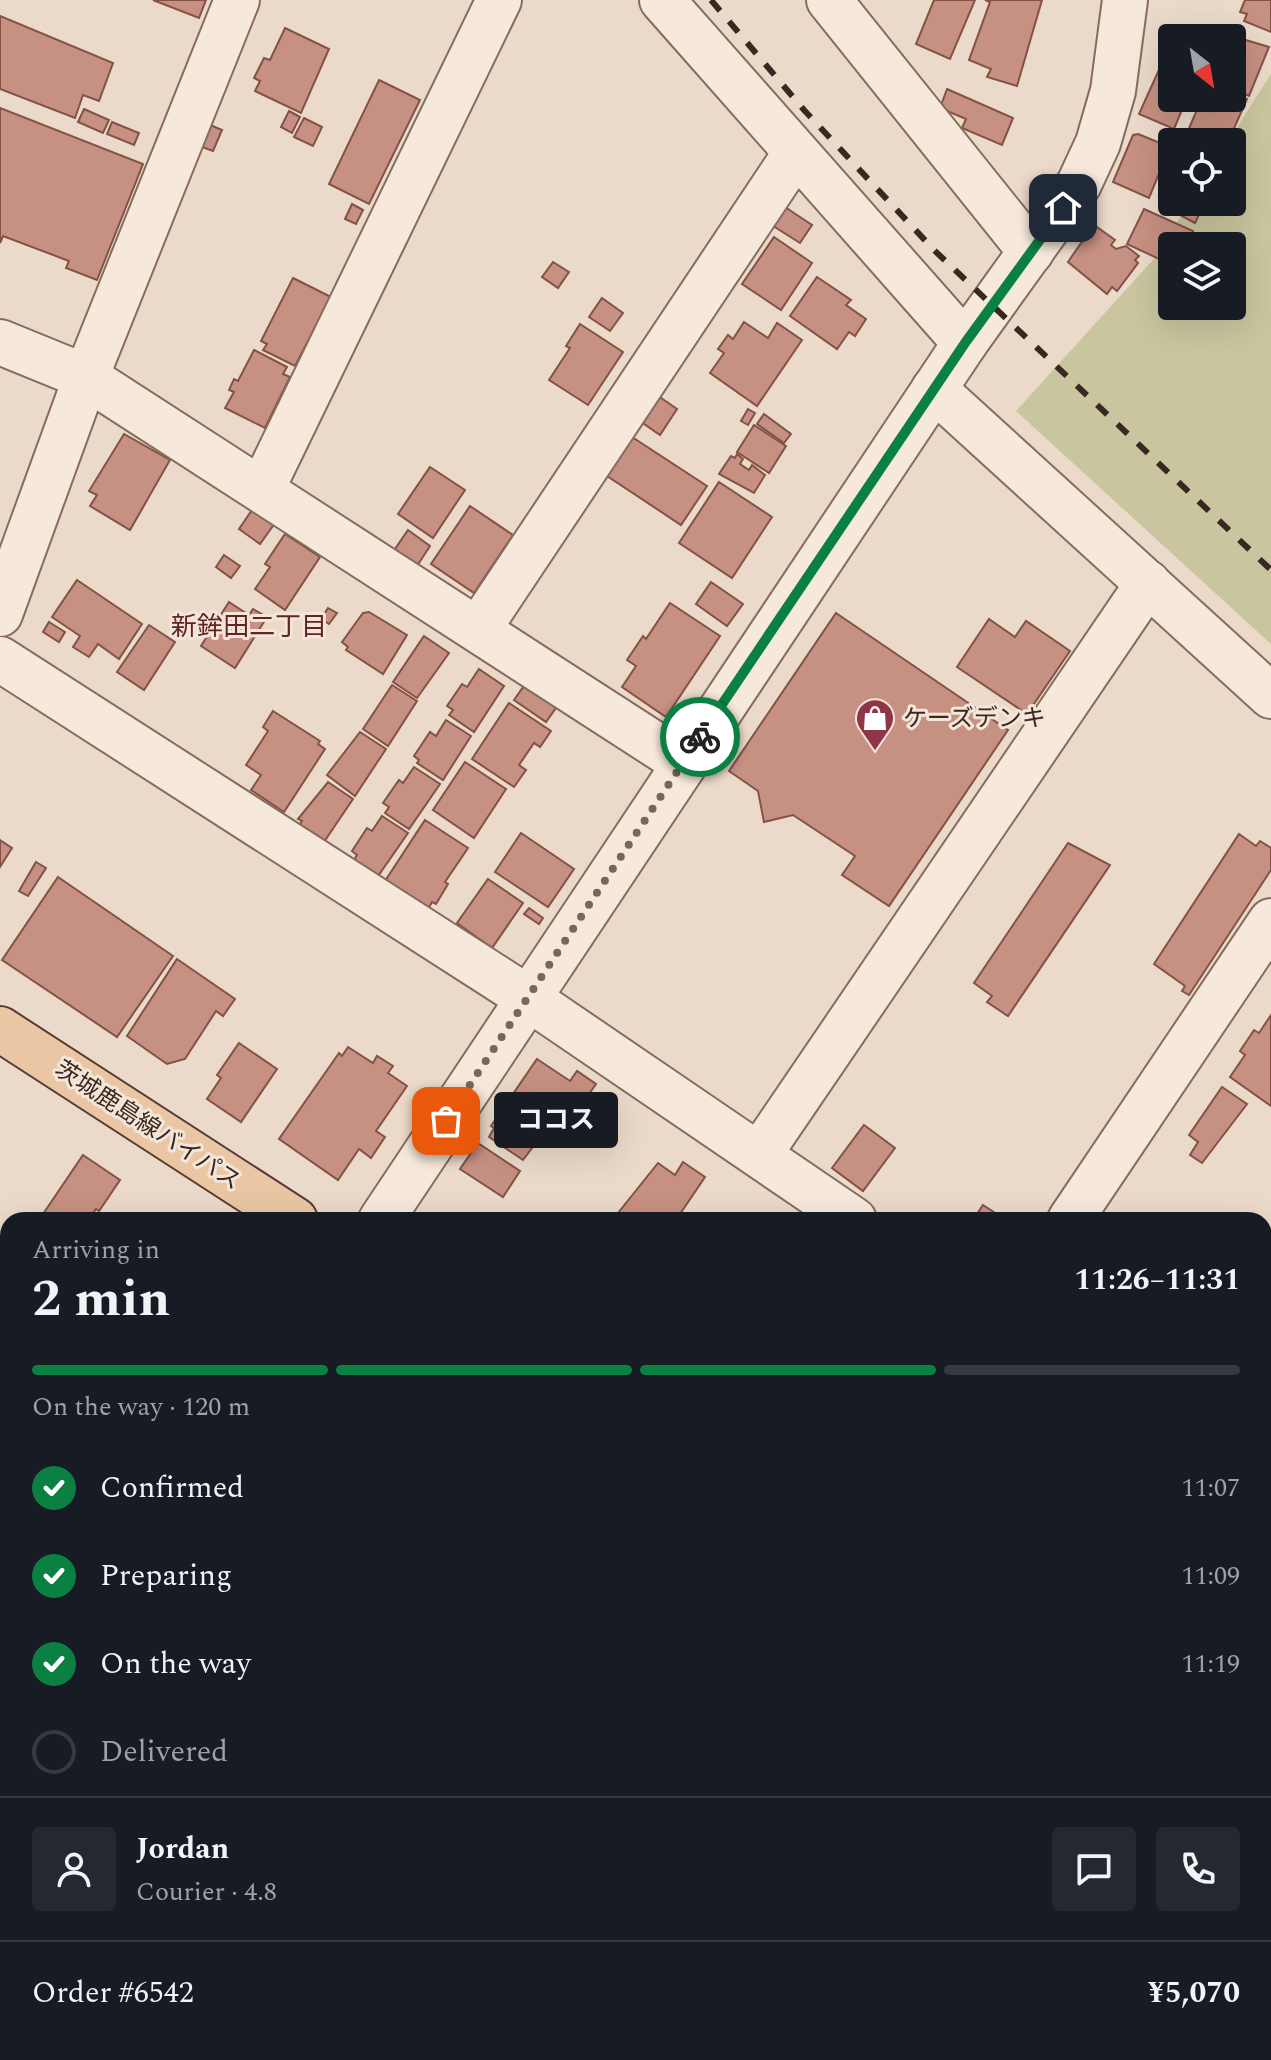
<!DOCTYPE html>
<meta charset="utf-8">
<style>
body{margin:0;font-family:Spectral,"Noto Sans JP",serif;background:#242831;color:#f1f3f6;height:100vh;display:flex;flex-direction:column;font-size:30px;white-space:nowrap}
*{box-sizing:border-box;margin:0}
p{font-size:26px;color:#9ea1a6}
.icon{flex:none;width:44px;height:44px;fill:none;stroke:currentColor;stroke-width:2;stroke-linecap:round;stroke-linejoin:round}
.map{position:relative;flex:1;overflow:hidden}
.details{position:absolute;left:0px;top:1212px;width:1272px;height:848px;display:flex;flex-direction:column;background:#171b24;border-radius:24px 24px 0 0;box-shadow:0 8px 32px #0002}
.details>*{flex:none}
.needle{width:52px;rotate:149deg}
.fabs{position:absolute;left:1158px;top:24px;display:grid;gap:16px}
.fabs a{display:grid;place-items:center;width:88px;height:88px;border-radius:8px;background:#171b24;box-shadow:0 8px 32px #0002;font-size:40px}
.pin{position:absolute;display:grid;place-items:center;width:68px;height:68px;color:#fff;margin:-34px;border-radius:16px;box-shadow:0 4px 12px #0006}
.courier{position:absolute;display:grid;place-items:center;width:80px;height:80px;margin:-40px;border:6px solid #0b8043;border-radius:50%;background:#fff;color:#222;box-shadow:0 2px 10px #0007}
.bubble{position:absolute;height:56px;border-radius:8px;background:#171b24;box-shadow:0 8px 32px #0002;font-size:26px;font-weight:700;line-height:56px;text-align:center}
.head em{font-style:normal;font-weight:700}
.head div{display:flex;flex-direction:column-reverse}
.head{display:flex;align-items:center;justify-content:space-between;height:136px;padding:0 32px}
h1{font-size:52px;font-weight:700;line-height:60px}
.bar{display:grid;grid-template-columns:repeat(4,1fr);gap:12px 8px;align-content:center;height:96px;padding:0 32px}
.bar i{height:10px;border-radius:6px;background:#363941}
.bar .active{background:#0b8043}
.bar p{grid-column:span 4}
.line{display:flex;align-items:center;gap:20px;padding:0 32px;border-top:2px solid #363941}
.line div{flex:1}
.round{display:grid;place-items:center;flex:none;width:84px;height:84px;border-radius:8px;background:#242831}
ol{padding:0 32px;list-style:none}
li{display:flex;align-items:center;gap:24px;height:88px}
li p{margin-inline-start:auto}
li .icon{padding:8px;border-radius:50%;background:#0b8043;color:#fff;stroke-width:4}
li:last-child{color:#9ea1a6}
li i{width:44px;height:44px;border:4px solid #363941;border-radius:50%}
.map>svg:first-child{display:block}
.green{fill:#c9c59e;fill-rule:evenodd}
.building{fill:#c69082;stroke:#835247;stroke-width:2}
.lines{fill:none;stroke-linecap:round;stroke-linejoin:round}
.minor-casing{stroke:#866c5f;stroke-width:48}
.major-casing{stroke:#553b33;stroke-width:48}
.minor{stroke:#f6e9dc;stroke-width:44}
.major{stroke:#eac6a5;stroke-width:44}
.rail{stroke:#382821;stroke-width:6;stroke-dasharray:14 14;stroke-linecap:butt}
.done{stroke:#77665c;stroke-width:8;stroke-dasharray:0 14.4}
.route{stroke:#0b8043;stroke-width:10}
.labels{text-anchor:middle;stroke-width:6;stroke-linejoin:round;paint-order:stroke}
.poi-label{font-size:24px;fill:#382821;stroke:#f3e6d8;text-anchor:start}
.street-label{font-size:24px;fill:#382821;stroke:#f3e6d8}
.neighbourhood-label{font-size:26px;fill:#612425;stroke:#f3e6d8}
</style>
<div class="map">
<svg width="1271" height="2060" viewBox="0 0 1271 2060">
<rect width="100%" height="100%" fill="#ebdac9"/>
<g class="green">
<path d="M1271,74V644L1016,411L1152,261L1190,202H1232V142H1228ZM1172,246H1232V306H1172Z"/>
<polygon points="1271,1907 1271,2060 913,2060 909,2052 1264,2052 1264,1918"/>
</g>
<g class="building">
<polygon points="153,0 206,0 199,18"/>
<polygon points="934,0 975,0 950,59 916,44"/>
<polygon points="985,0 1042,0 1017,86 987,77 991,69 969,60 990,2"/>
<polygon points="1245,0 1271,0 1271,32 1244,21 1247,14 1240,12"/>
<polygon points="0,16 113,63 99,101 83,95 75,118 0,89"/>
<polygon points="1188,25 1217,37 1216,38 1179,38"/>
<polygon points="285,28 329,49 301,113 255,91 260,81 254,78 264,58 270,60"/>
<polygon points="1239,38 1269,47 1249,96 1232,88 1232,43 1236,45"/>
<polygon points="1162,63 1172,68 1172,98 1187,98 1174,129 1139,114"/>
<polygon points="379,80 420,100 369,204 329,184"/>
<polygon points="947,89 1013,118 1002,145 962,128 966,119 940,108"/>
<polygon points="1232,92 1247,99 1228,142 1203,142 1187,133 1202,98 1232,98"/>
<polygon points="0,108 143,164 97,280 66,268 69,261 3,236 0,243"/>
<polygon points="84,109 109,120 103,133 78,122"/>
<polygon points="289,111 300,117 292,133 281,127"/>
<polygon points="304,118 322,127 313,146 294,137"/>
<polygon points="112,122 139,133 134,145 107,134"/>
<polygon points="208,124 222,130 213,151 199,146"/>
<polygon points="1138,134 1170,147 1149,198 1113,182 1133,135"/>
<polygon points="1172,177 1172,202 1205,202 1195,223 1160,204"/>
<polygon points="352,204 363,210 356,224 345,219"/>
<polygon points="782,205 812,225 800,243 770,224"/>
<polygon points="1144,209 1193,231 1189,246 1172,246 1172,265 1127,244"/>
<polygon points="1097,227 1115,240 1111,245 1116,249 1126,246 1139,256 1135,260 1138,263 1117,291 1112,287 1107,294 1068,262 1090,230 1093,233"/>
<polygon points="774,237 812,263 781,310 742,284"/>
<polygon points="553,262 569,272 558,288 542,277"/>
<polygon points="817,277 851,300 846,305 866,319 855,336 849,332 837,349 790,316"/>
<polygon points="293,278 331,297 295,366 263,350 267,344 261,341"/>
<polygon points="602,298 623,313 610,331 589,317"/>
<polygon points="744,322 768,338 777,323 802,340 757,406 710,373 724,353 718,349 728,335 733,339"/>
<polygon points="580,324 623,352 588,405 549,380 570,348 566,346"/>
<polygon points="254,350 287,367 283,374 290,377 265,428 225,408 234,392 229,390 234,379 238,381"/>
<polygon points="654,393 677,409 660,435 637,419"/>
<polygon points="748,409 755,413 748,425 741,421"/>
<polygon points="764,414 791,434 784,443 757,424"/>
<polygon points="754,425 786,446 769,473 737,452"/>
<polygon points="124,434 170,460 130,530 90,506 97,495 89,491"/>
<polygon points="629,435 707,486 681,525 604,474"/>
<polygon points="737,454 743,459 740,464 749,470 752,465 765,475 754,493 719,474 731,456 735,458"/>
<polygon points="430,467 465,490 433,538 398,514"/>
<polygon points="719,482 772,517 732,578 679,543"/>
<polygon points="470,506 513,535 474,593 431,564"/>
<polygon points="254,507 275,523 260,544 239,529"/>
<polygon points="408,530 430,546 417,566 393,552"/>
<polygon points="285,534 320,557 285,610 255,589 270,567 265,564"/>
<polygon points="224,555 240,566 231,578 216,567"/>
<polygon points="77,580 142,624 119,659 98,644 89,657 73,647 80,636 52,617"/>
<polygon points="711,582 743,604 727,626 696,604"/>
<polygon points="229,602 249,615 253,609 267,617 235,668 201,646"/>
<polygon points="670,603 720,636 666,717 622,687 636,666 627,660 643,636 646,639"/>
<polygon points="328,608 337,613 329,624 321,619"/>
<polygon points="369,612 407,635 383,674 346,650 348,647 342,642 363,613"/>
<polygon points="836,613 1008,730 889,906 842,875 855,856 793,815 764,822 758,791 729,771"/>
<polygon points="989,619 1015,637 1026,621 1070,651 1027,714 957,667"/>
<polygon points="49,622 65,632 59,642 43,632"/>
<polygon points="149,625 175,642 144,690 117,672"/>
<polygon points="424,636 449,653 417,698 393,682"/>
<polygon points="479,669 504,686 474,732 449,715 453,710 447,706 462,684 467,687"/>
<polygon points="526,683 558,705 546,722 514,700"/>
<polygon points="392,685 417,701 388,746 363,729"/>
<polygon points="509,703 551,731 540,747 534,743 519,765 526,770 514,787 472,759"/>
<polygon points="273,711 320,741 318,744 325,749 284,812 251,790 261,775 246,765 268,731 263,727"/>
<polygon points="446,720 471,736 443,780 417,763 419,760 414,756 430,732 436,736"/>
<polygon points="360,732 386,749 355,796 327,775"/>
<polygon points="465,762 506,789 474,838 433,810"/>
<polygon points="414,767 440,784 409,829 385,813 389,807 383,803 399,780 403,783"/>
<polygon points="328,782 353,799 324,842 299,826 302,821 298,819"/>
<polygon points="382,816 408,833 378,876 354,860 357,855 352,851 367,828 372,831"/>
<polygon points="425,820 468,848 445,882 448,884 436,904 432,902 428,909 385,881"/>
<polygon points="521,833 574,869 548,907 495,872"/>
<polygon points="1239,834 1256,846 1260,841 1271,848 1271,870 1189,995 1182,991 1185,986 1154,964"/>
<polygon points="0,840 12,848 0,867"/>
<polygon points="1068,843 1110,865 1008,1016 987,1002 992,996 974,983"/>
<polygon points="36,862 46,868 28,896 19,891"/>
<polygon points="58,877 173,956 117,1037 2,960"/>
<polygon points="488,879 523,903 492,948 457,923"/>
<polygon points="529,908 543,918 539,924 524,914"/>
<polygon points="177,959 235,999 223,1016 216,1011 185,1059 167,1064 127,1036"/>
<polygon points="1271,1015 1271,1106 1230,1077 1245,1055 1240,1051 1254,1030 1259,1033"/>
<polygon points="239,1043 277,1069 241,1122 207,1099 221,1078 217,1075"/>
<polygon points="348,1047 373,1063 377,1056 393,1066 388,1073 407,1086 376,1131 385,1137 371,1158 359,1149 338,1180 279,1139 339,1053 342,1056"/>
<polygon points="537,1059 570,1081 577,1071 596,1084 572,1118 548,1103 544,1109 541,1108 519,1140 532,1148 523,1160 489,1137 494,1128 491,1126"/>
<polygon points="1222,1087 1247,1104 1202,1163 1190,1155 1198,1142 1189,1135"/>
<polygon points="864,1125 895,1148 863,1191 832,1168"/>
<polygon points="478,1143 520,1171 503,1197 460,1169"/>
<polygon points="83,1155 120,1180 99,1211 96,1209 88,1220 39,1220"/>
<polygon points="683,1162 705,1177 676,1220 614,1218 658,1163 675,1175"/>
<polygon points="983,1205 1006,1220 973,1220"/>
<polygon points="8,1266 8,1318 1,1313 4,1308 0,1305 0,1277"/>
<polygon points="0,1483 8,1487 8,1505 0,1518"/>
<polygon points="8,1531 8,1591 0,1586 0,1543"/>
<polygon points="1264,1580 1271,1581 1271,1608 1264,1636"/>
<polygon points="0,1646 5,1649 8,1646 8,1702 1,1712"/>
<polygon points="245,2052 488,2052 483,2060 257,2060"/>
</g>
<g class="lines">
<g class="minor-casing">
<g id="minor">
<polyline points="662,0 965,343"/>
<polyline points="829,0 1031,252"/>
<polyline points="0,342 86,377 682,762"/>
<polyline points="934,389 1271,696"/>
<polyline points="262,489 499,0"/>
<polyline points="0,614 86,377 237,0"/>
<polyline points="479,628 795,154"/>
<polyline points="0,659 528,998 854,1220"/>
<polyline points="759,1155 1148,583"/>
<polyline points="381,1220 965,343 1079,184 1098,143 1113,91 1125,0"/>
<polyline points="1070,1220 1271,921"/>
<polyline points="0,1423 8,1428"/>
<polyline points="0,1788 8,1776"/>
<polyline points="72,2060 78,2052"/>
<polyline points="680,2060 684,2052"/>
</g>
</g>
<g class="major-casing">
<g id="major">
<polyline points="0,1029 295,1220"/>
<polyline points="1264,1866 1271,1871"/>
</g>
</g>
<use href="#minor" class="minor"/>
<use href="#major" class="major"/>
<polyline class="rail" points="711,0 804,110 934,250 1271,570"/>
</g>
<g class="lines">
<polyline class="done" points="446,1121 700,737"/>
<polyline class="route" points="700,737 965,343 1063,208"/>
</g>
<defs>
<g id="shop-pin" transform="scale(2)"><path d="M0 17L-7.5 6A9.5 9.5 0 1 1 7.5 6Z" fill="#903448" stroke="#f3e6d8"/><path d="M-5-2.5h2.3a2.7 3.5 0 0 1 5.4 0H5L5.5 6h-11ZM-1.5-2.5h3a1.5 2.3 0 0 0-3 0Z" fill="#fff"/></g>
</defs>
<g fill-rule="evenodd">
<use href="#shop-pin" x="875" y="718"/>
</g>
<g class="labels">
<g class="poi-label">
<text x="903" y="726">ケーズデンキ</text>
</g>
<g class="street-label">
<text transform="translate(148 1125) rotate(33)" y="8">茨城鹿島線バイパス</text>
</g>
<g class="neighbourhood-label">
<text x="249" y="635">新鉾田二丁目</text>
</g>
</g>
</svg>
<div class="fabs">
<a><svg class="needle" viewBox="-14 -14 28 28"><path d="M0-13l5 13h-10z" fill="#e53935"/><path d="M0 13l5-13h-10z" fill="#9ea1a6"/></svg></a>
<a><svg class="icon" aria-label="locate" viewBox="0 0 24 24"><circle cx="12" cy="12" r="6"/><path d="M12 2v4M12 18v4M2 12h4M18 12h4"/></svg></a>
<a><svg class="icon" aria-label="layers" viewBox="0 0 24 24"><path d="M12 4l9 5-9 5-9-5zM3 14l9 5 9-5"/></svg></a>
</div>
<div class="pin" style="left:446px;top:1121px;background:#ea580c"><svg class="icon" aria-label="bag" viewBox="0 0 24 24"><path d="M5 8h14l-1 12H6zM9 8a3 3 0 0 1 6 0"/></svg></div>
<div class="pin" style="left:1063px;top:208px;background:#1f2937"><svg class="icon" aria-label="home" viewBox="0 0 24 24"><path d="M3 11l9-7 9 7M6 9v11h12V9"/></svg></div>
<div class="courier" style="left:700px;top:737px"><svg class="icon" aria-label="bike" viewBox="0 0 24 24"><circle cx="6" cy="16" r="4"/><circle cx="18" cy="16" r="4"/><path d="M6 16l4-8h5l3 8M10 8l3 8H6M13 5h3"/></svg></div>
<div class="bubble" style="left:494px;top:1092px;width:124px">ココス</div>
<section class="details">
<div class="head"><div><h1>2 min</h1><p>Arriving in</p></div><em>11:26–11:31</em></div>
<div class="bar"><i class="active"></i><i class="active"></i><i class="active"></i><i></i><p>On the way · 120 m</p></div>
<ol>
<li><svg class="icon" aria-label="check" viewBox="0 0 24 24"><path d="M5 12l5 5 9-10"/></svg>Confirmed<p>11:07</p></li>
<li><svg class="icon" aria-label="check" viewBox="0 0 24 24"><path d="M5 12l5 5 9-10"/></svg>Preparing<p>11:09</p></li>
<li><svg class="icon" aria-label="check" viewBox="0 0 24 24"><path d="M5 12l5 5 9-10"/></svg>On the way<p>11:19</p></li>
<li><i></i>Delivered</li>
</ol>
<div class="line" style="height:144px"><a class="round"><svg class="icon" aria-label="person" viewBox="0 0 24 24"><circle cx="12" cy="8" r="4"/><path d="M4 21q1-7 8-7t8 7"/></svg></a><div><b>Jordan</b><p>Courier · 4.8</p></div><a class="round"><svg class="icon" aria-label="chat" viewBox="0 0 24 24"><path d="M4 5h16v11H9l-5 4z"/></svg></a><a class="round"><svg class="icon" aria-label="phone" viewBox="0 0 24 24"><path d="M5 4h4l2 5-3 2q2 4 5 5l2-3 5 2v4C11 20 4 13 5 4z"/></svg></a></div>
<div class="line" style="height:104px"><div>Order #6542</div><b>¥5,070</b></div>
</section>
</div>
